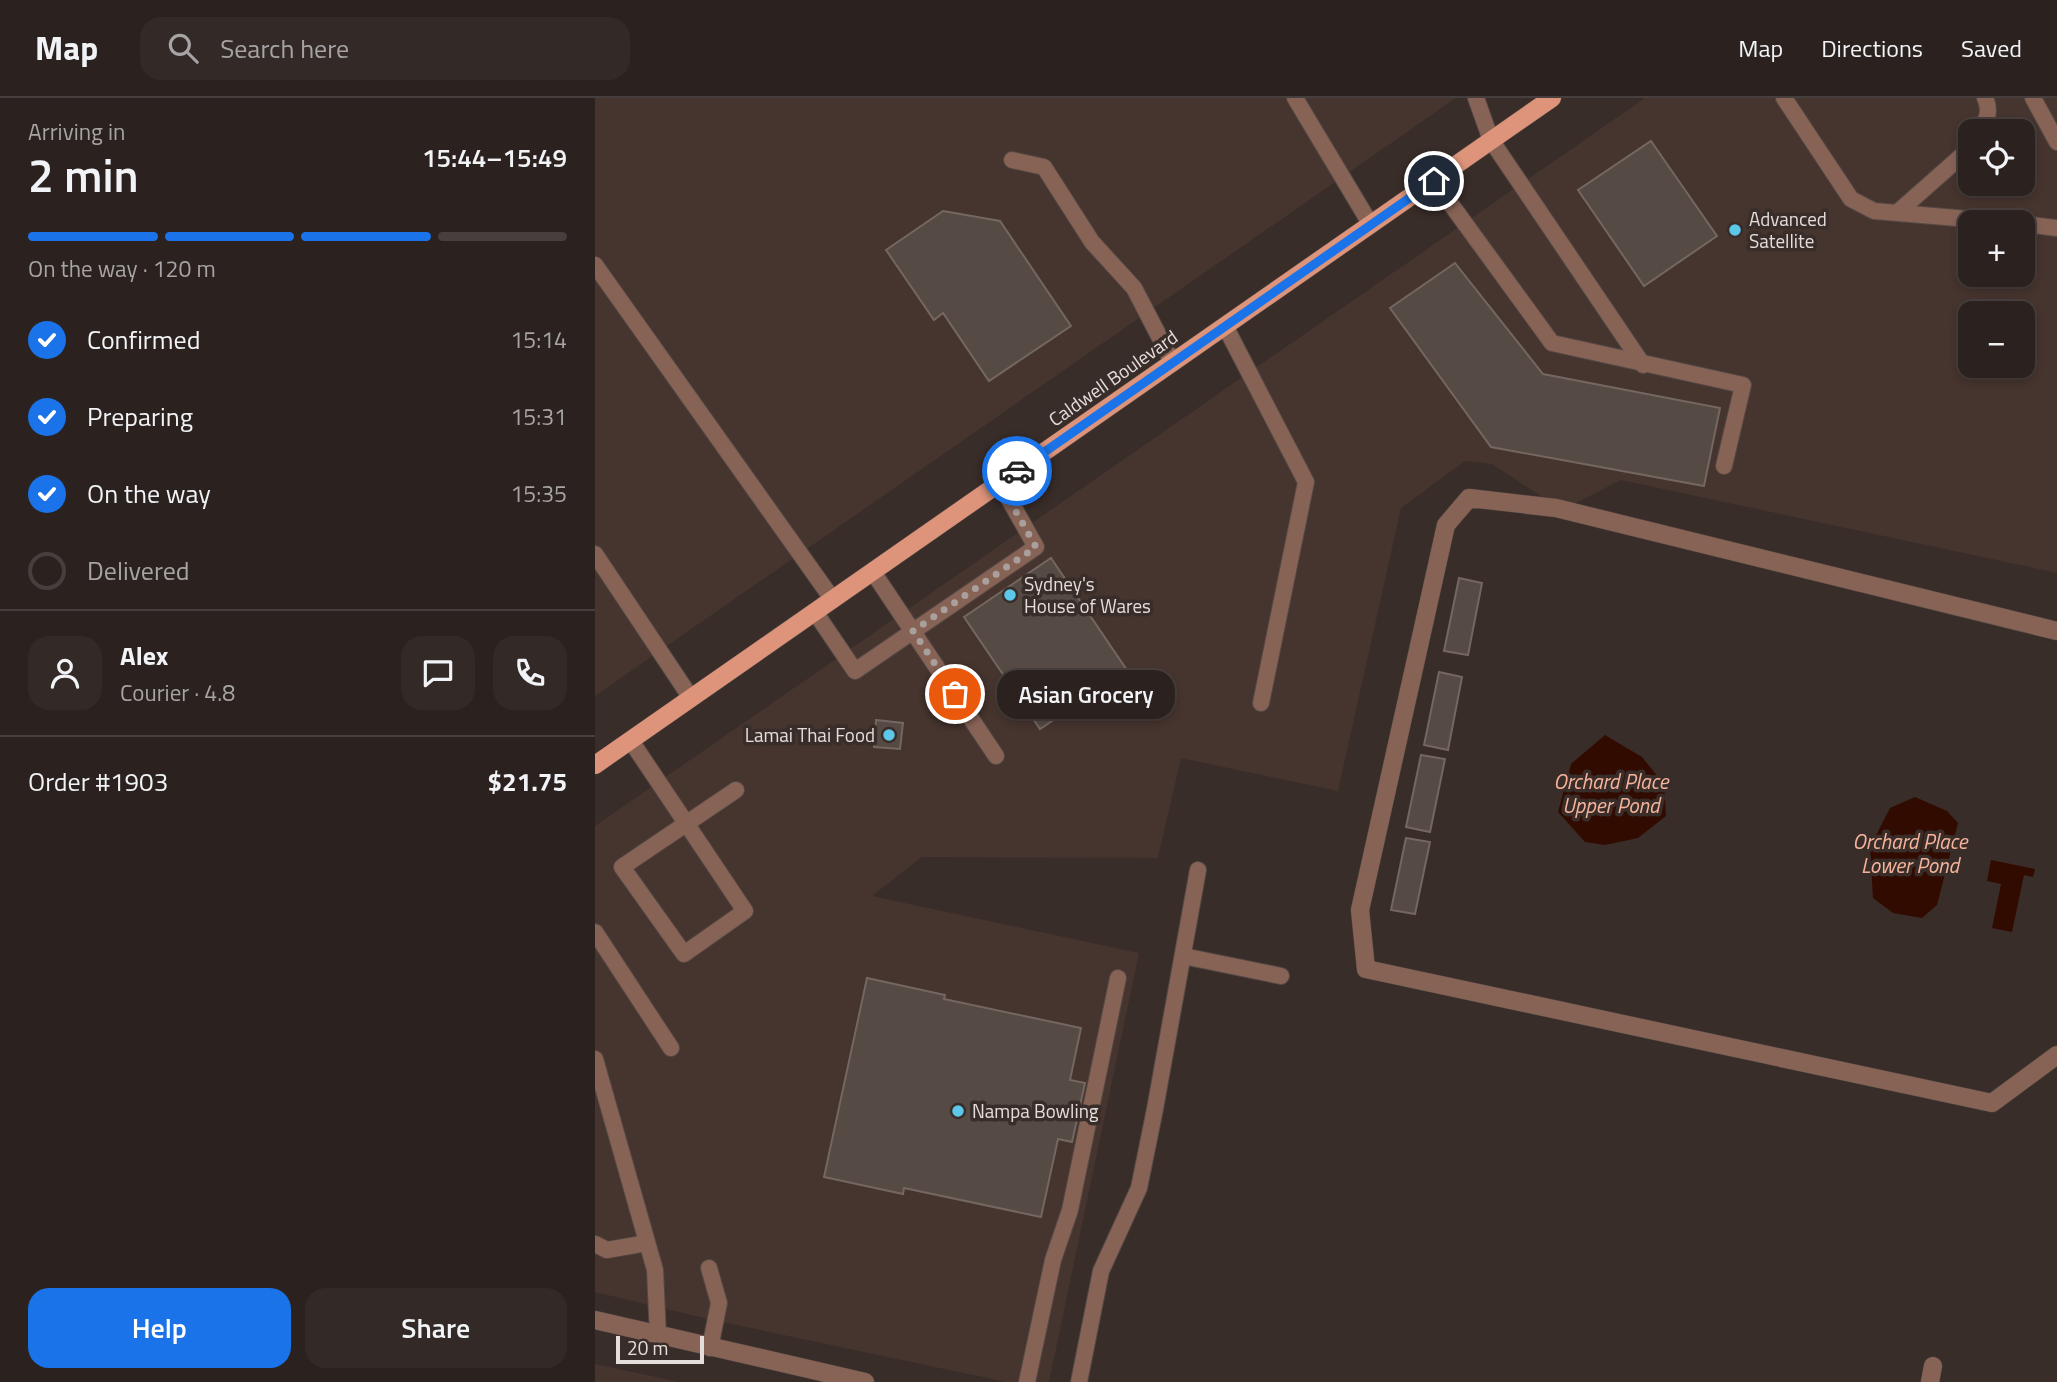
<!DOCTYPE html>
<meta charset="utf-8">
<style>
body{margin:0;font-family:"Titillium Web",sans-serif;background:#332a28;color:#f1f3f6;height:100vh;display:flex;flex-direction:column;font-size:26px;white-space:nowrap}
*{box-sizing:border-box;margin:0}
p{font-size:23px;color:#a6a4a4}
.icon{flex:none;width:38px;height:38px;fill:none;stroke:currentColor;stroke-width:2;stroke-linecap:round;stroke-linejoin:round}
.map{position:relative;flex:1;overflow:hidden}
.panel{display:flex;flex-direction:column;background:#2b221f;width:595px}
.panel>*{flex:none}
.fabs{position:absolute;left:1363px;top:21px;display:grid;gap:14px}
.fabs a{display:grid;place-items:center;width:77px;height:77px;border-radius:14px;background:#2b221f;box-shadow:0 4px 10px #0003,0 0 0 2px #473f3d;font-size:35px}
.scale{position:absolute;left:21px;bottom:18px;width:88px;box-sizing:border-box;padding-left:7px;border:4px solid #e5dddb;border-top:0;font-size:19px;line-height:24px;white-space:nowrap;color:#e5dddb;-webkit-text-stroke:5px #392d29;paint-order:stroke}
.pin{position:absolute;display:grid;place-items:center;width:60px;height:60px;color:#fff;margin:-30px;border:4px solid #fff;border-radius:50%;box-shadow:0 2px 7px #0007}
.courier{position:absolute;display:grid;place-items:center;width:70px;height:70px;margin:-35px;border:5px solid #1a73e8;border-radius:50%;background:#fff;color:#222;box-shadow:0 2px 9px #0007}
.bubble{position:absolute;height:49px;border-radius:21px;background:#2b221f;box-shadow:0 4px 10px #0003,0 0 0 2px #473f3d;font-size:23px;font-weight:600;line-height:49px;text-align:center}
.overview em{font-style:normal;font-weight:600}
.overview div{display:flex;flex-direction:column-reverse}
.overview{display:flex;align-items:center;justify-content:space-between;height:119px;padding:0 28px}
h1{font-size:46px;font-weight:600;line-height:52px}
.bar{display:grid;grid-template-columns:repeat(4,1fr);gap:10px 7px;align-content:center;height:84px;padding:0 28px}
.bar i{height:9px;border-radius:5px;background:#473f3d}
.bar .current{background:#1a73e8}
.bar p{grid-column:span 4}
.line{display:flex;align-items:center;gap:18px;padding:0 28px;border-top:2px solid #473f3d}
.line div{flex:1}
.round{display:grid;place-items:center;flex:none;width:74px;height:74px;border-radius:21px;background:#332a28}
ol{padding:0 28px;list-style:none}
li{display:flex;align-items:center;gap:21px;height:77px}
li p{margin-inline-start:auto}
li .icon{padding:7px;border-radius:50%;background:#1a73e8;color:#fff;stroke-width:4}
li:last-child{color:#a6a4a4}
li i{width:38px;height:38px;border:4px solid #473f3d;border-radius:50%}
.primary-button{display:flex;gap:14px;margin-top:auto;padding:14px 28px}
.primary-button a{flex:1;height:80px;border-radius:21px;background:#1a73e8;color:#fff;font-size:28px;font-weight:600;line-height:80px;text-align:center}
.primary-button a+a{background:#332a28;color:#f1f3f6}
header{display:flex;align-items:center;gap:42px;box-sizing:border-box;height:98px;padding:0 35px;background:#2b221f;border-bottom:2px solid #473f3d}
header strong{font-size:33px}
nav{display:flex;gap:38px;margin-inline-start:auto;font-size:24px}
.search{width:490px;height:63px;background:#332a28;display:flex;align-items:center;gap:18px;box-sizing:border-box;padding:0 24px;border-radius:21px;color:#a6a4a4;font-size:26px}
main{display:flex;flex:1;min-height:0}
.map>svg:first-child{display:block}
.built{fill:#46342e;fill-rule:evenodd}
.water{fill:#320b00}
.building{fill:#564a45;stroke:#746762;stroke-width:2}
.lines{fill:none;stroke-linecap:round;stroke-linejoin:round}
.lane-casing{stroke:#554945;stroke-width:18}
.street-casing{stroke:#554945;stroke-width:19}
.primary-casing{stroke:#554945;stroke-width:19}
.lane{stroke:#876356;stroke-width:16}
.street{stroke:#876356;stroke-width:18}
.primary{stroke:#dd947a;stroke-width:18}
.done{stroke:#a99f9d;stroke-width:7;stroke-dasharray:0 12.6}
.route{stroke:#1a73e8;stroke-width:9}
.poi-dot{fill:#5cc7e8;stroke:#392d29;stroke-width:2.5}
.labels{text-anchor:middle;stroke-width:7;stroke-linejoin:round;paint-order:stroke}
.poi-label{font-size:19px;fill:#e5dddb;stroke:#392d29;text-anchor:start}
.street-label{font-size:19px;fill:#e5dddb;stroke:#392d29}
.water-label{font-size:21px;font-style:italic;fill:#f6b39b;stroke:#392d29}
</style>
<header>
<strong>Map</strong>
<div class="search"><svg class="icon" aria-label="search" viewBox="0 0 24 24"><circle cx="10" cy="10" r="6"/><path d="M15 15l6 6"/></svg>Search here</div>
<nav><a>Map</a><a>Directions</a><a>Saved</a></nav>
</header>
<main>
<section class="panel">
<div class="overview"><div><h1>2 min</h1><p>Arriving in</p></div><em>15:44–15:49</em></div>
<div class="bar"><i class="current"></i><i class="current"></i><i class="current"></i><i></i><p>On the way · 120 m</p></div>
<ol>
<li><svg class="icon" aria-label="check" viewBox="0 0 24 24"><path d="M5 12l5 5 9-10"/></svg>Confirmed<p>15:14</p></li>
<li><svg class="icon" aria-label="check" viewBox="0 0 24 24"><path d="M5 12l5 5 9-10"/></svg>Preparing<p>15:31</p></li>
<li><svg class="icon" aria-label="check" viewBox="0 0 24 24"><path d="M5 12l5 5 9-10"/></svg>On the way<p>15:35</p></li>
<li><i></i>Delivered</li>
</ol>
<div class="line" style="height:126px"><a class="round"><svg class="icon" aria-label="person" viewBox="0 0 24 24"><circle cx="12" cy="8" r="4"/><path d="M4 21q1-7 8-7t8 7"/></svg></a><div><b>Alex</b><p>Courier · 4.8</p></div><a class="round"><svg class="icon" aria-label="chat" viewBox="0 0 24 24"><path d="M4 5h16v11H9l-5 4z"/></svg></a><a class="round"><svg class="icon" aria-label="phone" viewBox="0 0 24 24"><path d="M5 4h4l2 5-3 2q2 4 5 5l2-3 5 2v4C11 20 4 13 5 4z"/></svg></a></div>
<div class="line" style="height:91px"><div>Order #1903</div><b>$21.75</b></div>
<div class="primary-button"><a>Help</a><a>Share</a></div>
</section>
<div class="map">
<svg width="1462" height="1284" viewBox="0 0 1462 1284">
<rect width="100%" height="100%" fill="#392d29"/>
<g class="built">
<polygon points="0,0 861,0 0,598"/>
<path d="M1050,0H1462V475L1026,382L967,412L897,366L870,363L806,410L743,693L586,660L563,760L327,759L277,798L544,855L454,1284H411L113,1221L0,1194V728ZM1376,33H1428V86H1376ZM1376,124H1428V177H1376ZM1376,215H1428V268H1376Z"/>
<polygon points="0,1266 84,1284 0,1284"/>
</g>
<g class="water">
<polygon points="1010,637 1047,659 1069,686 1071,718 1043,740 1010,747 990,744 963,714 976,666"/>
<polygon points="1320,699 1352,713 1363,725 1342,807 1327,820 1298,815 1278,800 1275,749 1295,710"/>
<polygon points="1396,762 1440,771 1438,779 1429,777 1417,834 1397,830 1406,786 1392,783"/>
</g>
<g class="building">
<polygon points="1056,43 1122,138 1049,188 983,92"/>
<polygon points="348,113 405,123 476,228 394,283 348,215 339,222 291,152"/>
<polygon points="860,165 948,276 1125,310 1109,388 896,349 795,210"/>
<polygon points="456,460 540,584 517,600 509,588 445,631 369,519"/>
<polygon points="864,480 887,485 873,557 849,553"/>
<polygon points="844,574 867,579 853,652 829,647"/>
<polygon points="281,622 308,625 305,651 279,649"/>
<polygon points="826,657 850,661 835,734 811,729"/>
<polygon points="811,740 835,744 820,816 796,812"/>
<polygon points="272,880 350,897 349,901 486,930 475,982 490,985 477,1044 463,1041 446,1119 309,1090 308,1096 229,1079"/>
</g>
<g class="lines">
<g class="lane-casing">
<g id="lane">
<polyline points="700,0 776,127"/>
<polyline points="881,0 896,42 1048,267"/>
<polyline points="1189,0 1256,101 1279,113 1409,124"/>
<polyline points="1438,0 1462,44"/>
<path d="M1385,33C1392,21 1396,13 1390,0"/>
<polyline points="417,62 449,69 497,144 539,190 578,265"/>
<polyline points="839,83 957,245 1148,287 1129,368"/>
<polyline points="1303,114 1372,53 1376,48"/>
<polyline points="1428,126 1462,130"/>
<polyline points="0,167 238,502"/>
<polyline points="630,228 711,384 666,605"/>
<polyline points="0,456 96,600"/>
<polyline points="278,474 401,658"/>
<polyline points="220,514 260,573 428,458 441,449 405,385"/>
<polyline points="36,643 150,813 89,856 27,769 141,692"/>
<polyline points="0,834 76,950"/>
<polyline points="588,858 686,878"/>
<polyline points="0,961 60,1172 63,1238"/>
<polyline points="0,1146 12,1152 52,1145"/>
<polyline points="114,1170 124,1205 115,1250"/>
<polyline points="432,1284 458,1162 475,1112 523,880"/>
<polyline points="484,1284 506,1173 544,1090 560,1011 603,772"/>
</g>
</g>
<g class="street-casing">
<g id="street">
<polyline points="1462,533 961,410 874,400 851,427 765,812 771,871 1397,1005 1462,957"/>
<polyline points="0,1222 270,1284"/>
<polyline points="1335,1284 1338,1268"/>
</g>
</g>
<g class="primary-casing">
<polyline id="primary" points="0,667 957,0"/>
</g>
<use href="#lane" class="lane"/>
<use href="#street" class="street"/>
<use href="#primary" class="primary"/>
</g>
<g class="lines">
<polyline class="done" points="360,596 318,533 441,449 405,385 422,373"/>
<polyline class="route" points="422,373 839,83"/>
</g>
<g class="poi-dot">
<circle cx="1140" cy="132" r="7"/>
<circle cx="415" cy="497" r="7"/>
<circle cx="294" cy="637" r="7"/>
<circle cx="363" cy="1013" r="7"/>
</g>
<g class="labels">
<g class="poi-label">
<text x="1154" y="128">Advanced<tspan x="1154" dy="22">Satellite</tspan></text>
<text x="429" y="493">Sydney's<tspan x="429" dy="22">House of Wares</tspan></text>
<text x="280" y="644" text-anchor="end">Lamai Thai Food</text>
<text x="377" y="1020">Nampa Bowling</text>
</g>
<g class="street-label">
<text transform="translate(518 280) rotate(-35)" y="7">Caldwell Boulevard</text>
</g>
<g class="water-label">
<text x="1016" y="691">Orchard Place<tspan x="1016" dy="24">Upper Pond</tspan></text>
<text x="1315" y="751">Orchard Place<tspan x="1315" dy="24">Lower Pond</tspan></text>
</g>
</g>
</svg>
<div class="fabs">
<a><svg class="icon" aria-label="locate" viewBox="0 0 24 24"><circle cx="12" cy="12" r="6"/><path d="M12 2v4M12 18v4M2 12h4M18 12h4"/></svg></a>
<a>+</a>
<a>−</a>
</div>
<div class="scale">20 m</div>
<div class="pin" style="left:360px;top:596px;background:#ea580c"><svg class="icon" aria-label="bag" viewBox="0 0 24 24"><path d="M5 8h14l-1 12H6zM9 8a3 3 0 0 1 6 0"/></svg></div>
<div class="pin" style="left:839px;top:83px;background:#1f2937"><svg class="icon" aria-label="home" viewBox="0 0 24 24"><path d="M3 11l9-7 9 7M6 9v11h12V9"/></svg></div>
<div class="courier" style="left:422px;top:373px"><svg class="icon" aria-label="car" viewBox="0 0 24 24"><path d="M5 17H2v-5l4-1 3-4h7l3 4 3 1v5h-3M9 17h6M6 11h13"/><circle cx="7" cy="17" r="2"/><circle cx="17" cy="17" r="2"/></svg></div>
<div class="bubble" style="left:402px;top:572px;width:178px">Asian Grocery</div>
</div>
</main>
